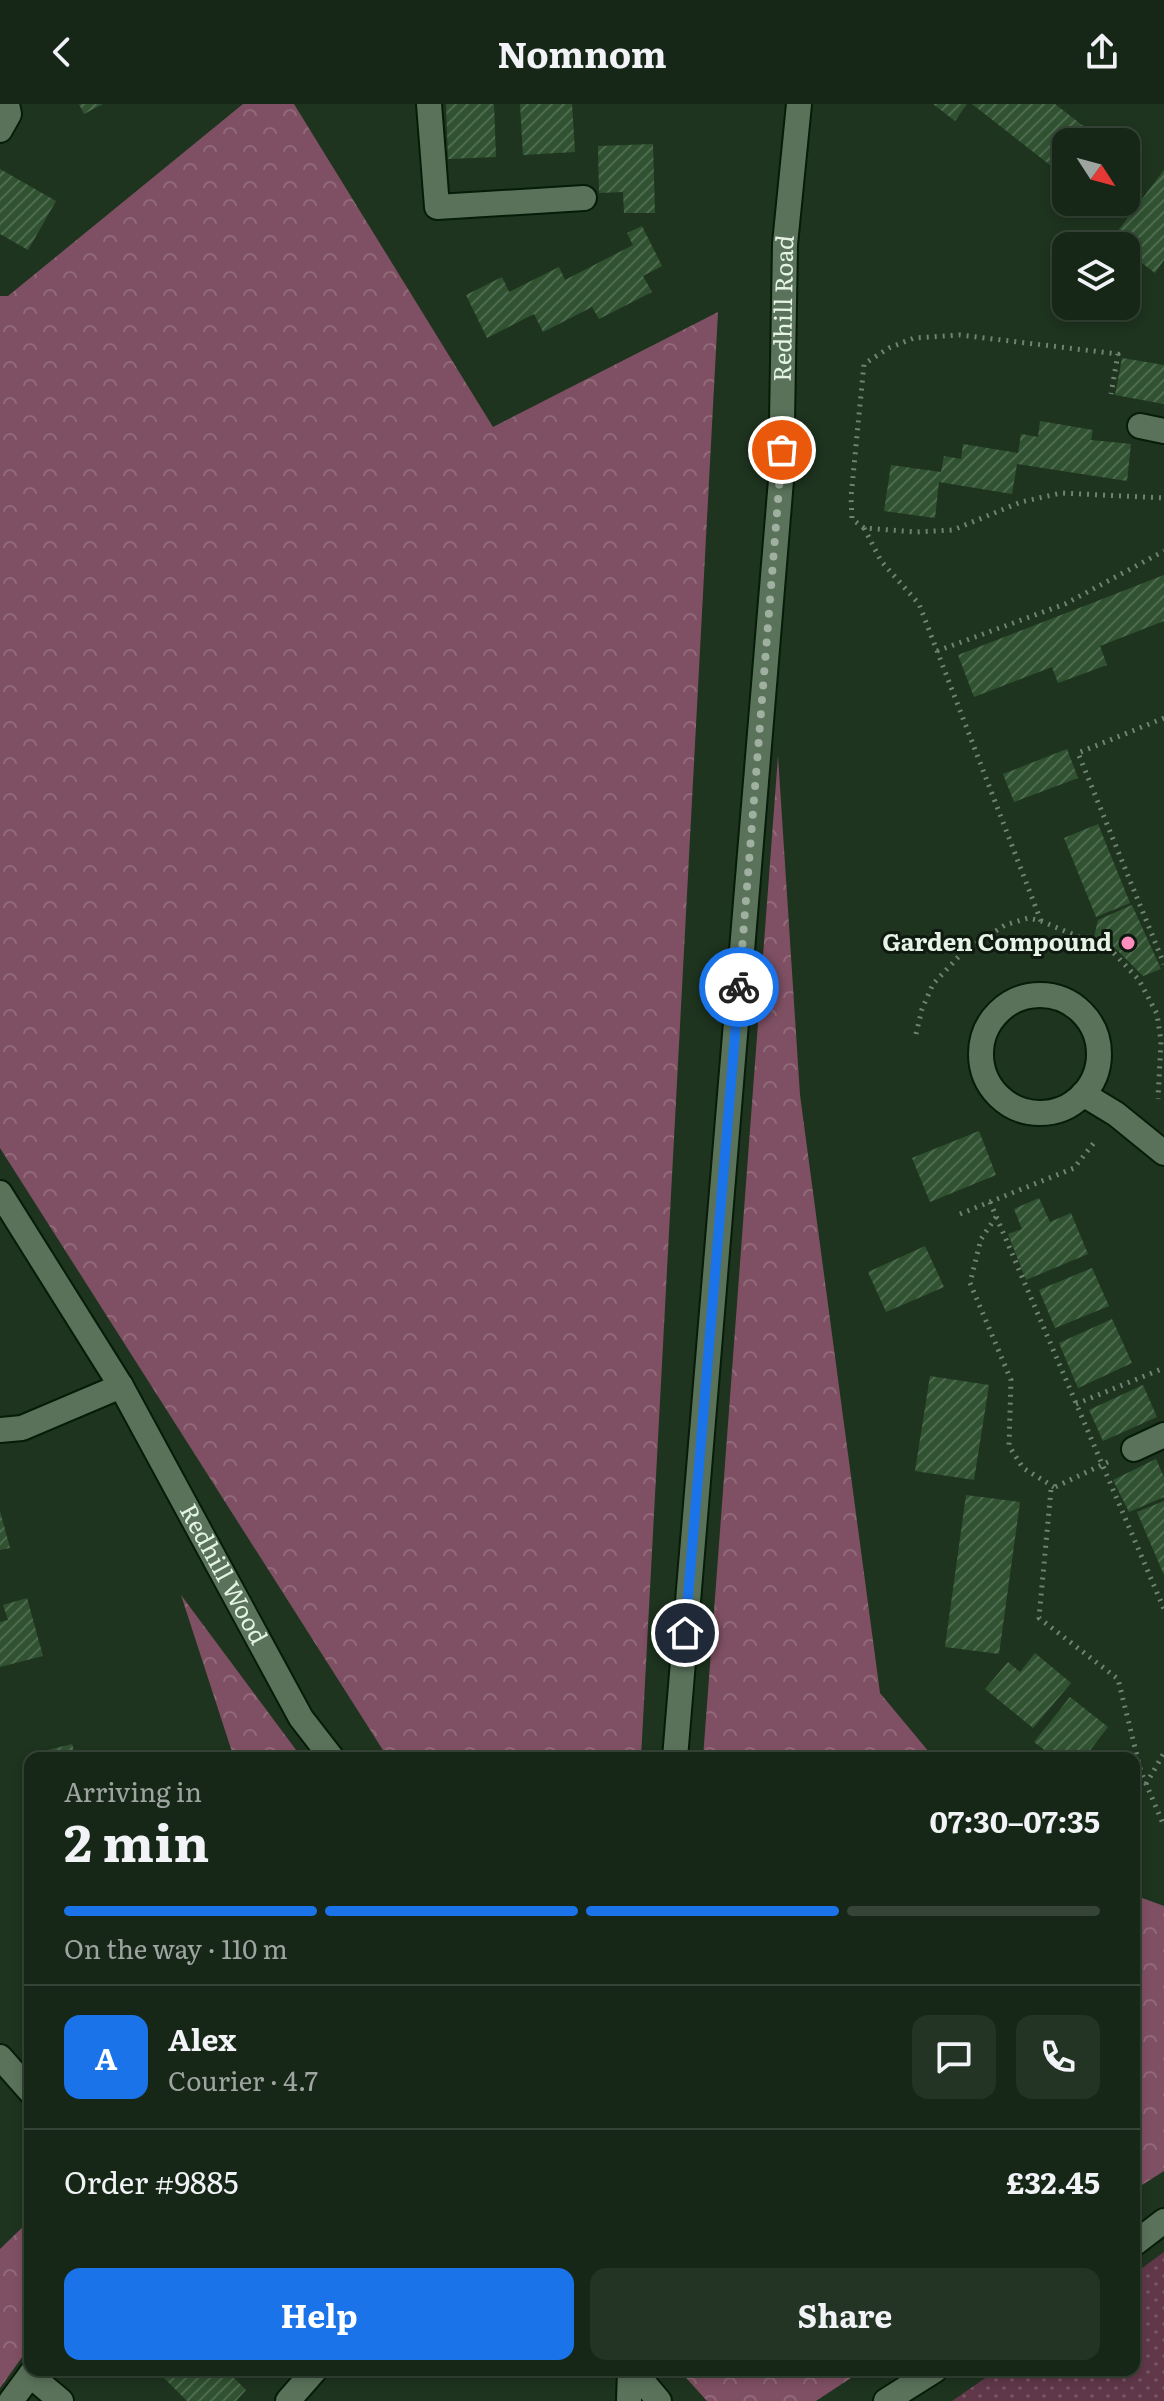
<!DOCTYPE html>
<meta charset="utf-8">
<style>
body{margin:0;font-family:Literata,serif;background:#233324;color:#f1f3f6;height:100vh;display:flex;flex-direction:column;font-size:30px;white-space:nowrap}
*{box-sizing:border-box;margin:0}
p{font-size:26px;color:#9ea5a1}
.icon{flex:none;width:44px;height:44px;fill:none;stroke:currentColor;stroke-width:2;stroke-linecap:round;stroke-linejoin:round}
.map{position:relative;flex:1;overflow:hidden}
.drawer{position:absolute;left:24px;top:1648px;width:1116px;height:624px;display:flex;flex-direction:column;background:#162717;border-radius:16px;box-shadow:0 4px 12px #0003,0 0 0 2px #354436}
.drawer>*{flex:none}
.needle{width:52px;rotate:126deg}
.fabs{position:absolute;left:1052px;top:24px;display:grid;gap:16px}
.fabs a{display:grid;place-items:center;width:88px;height:88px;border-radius:16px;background:#162717;box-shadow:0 4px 12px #0003,0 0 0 2px #354436;font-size:40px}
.pin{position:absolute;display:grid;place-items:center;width:68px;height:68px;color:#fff;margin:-34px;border:4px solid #fff;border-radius:50%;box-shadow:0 2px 8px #0007}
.courier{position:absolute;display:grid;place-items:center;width:80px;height:80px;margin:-40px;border:6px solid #1a73e8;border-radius:50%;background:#fff;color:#222;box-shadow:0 2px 10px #0007}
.head em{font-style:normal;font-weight:700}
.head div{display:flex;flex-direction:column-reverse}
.head{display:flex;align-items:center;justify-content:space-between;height:136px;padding:0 40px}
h1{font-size:52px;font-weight:700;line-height:60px}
.bar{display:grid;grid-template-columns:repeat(4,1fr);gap:12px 8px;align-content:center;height:96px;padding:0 40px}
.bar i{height:10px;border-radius:6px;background:#354436}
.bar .selected{background:#1a73e8}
.bar p{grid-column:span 4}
.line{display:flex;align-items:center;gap:20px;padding:0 40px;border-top:2px solid #354436}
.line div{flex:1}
.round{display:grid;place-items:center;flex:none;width:84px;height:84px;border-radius:16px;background:#233324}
.button{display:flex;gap:16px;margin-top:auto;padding:16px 40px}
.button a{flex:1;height:92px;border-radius:16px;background:#1a73e8;color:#fff;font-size:32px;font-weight:700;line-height:92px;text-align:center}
.button a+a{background:#233324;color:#f1f3f6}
header{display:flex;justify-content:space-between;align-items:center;height:104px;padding:0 40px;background:#162717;font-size:36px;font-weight:700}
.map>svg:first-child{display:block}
.grass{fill:url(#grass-dots)}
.forest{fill:url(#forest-crowns)}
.building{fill:url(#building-hatch)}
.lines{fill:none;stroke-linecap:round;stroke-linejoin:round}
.minor-casing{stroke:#061b08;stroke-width:28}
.path{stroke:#708371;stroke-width:5;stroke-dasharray:2 6;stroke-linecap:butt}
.minor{stroke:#5a725a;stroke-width:24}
.done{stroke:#9fb0a0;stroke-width:8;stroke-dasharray:0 14.4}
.route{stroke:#1a73e8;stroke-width:10}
.poi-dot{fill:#fe8ebd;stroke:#0f1910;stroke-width:3}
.labels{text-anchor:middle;stroke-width:6;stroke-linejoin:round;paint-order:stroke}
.street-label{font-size:24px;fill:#e5f3e5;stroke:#0f1910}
.poi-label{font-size:24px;font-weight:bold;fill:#e5f3e5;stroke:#0f1910;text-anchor:end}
</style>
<header><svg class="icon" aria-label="back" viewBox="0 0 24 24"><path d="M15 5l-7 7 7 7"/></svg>Nomnom<svg class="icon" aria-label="share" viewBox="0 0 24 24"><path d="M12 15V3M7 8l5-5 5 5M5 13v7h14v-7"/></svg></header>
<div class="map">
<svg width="1164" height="2297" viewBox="0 0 1164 2297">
<defs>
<pattern id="grass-dots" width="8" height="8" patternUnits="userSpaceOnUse" patternTransform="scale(2)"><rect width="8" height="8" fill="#603849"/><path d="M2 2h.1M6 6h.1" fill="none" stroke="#775563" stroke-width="1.8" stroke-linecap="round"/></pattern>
<pattern id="forest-crowns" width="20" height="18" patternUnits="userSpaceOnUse" patternTransform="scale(2)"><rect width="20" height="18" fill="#7f5063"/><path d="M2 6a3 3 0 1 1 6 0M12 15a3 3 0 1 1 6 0" fill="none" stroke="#916a79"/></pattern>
<pattern id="building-hatch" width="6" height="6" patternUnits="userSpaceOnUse" patternTransform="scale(2)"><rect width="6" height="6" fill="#305231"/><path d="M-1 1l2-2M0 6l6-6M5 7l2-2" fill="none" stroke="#4e6b4f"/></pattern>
</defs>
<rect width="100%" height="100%" fill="#1e341f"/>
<polygon class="grass" points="1164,2148 1164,2297 952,2297 997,2266 1134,2266 1134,2170"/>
<g class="forest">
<polygon points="243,0 294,0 493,323 718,208 641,1654 388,1654 0,1044 0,192 8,192"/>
<polygon points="778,652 800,991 880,1589 934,1654 703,1654"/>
<polygon points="181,1491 302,1654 234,1654"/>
<polygon points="1134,1791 1164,1802 1164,2067 1134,2086"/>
<polygon points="30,2116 30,2242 0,2284 0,2145"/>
<polygon points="679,2266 863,2266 816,2297 707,2297"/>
</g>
<g class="building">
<polygon points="79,0 103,0 84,10"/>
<polygon points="446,0 494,0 496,53 448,55"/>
<polygon points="520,0 572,0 575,48 523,51"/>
<polygon points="933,0 967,0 955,17"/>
<polygon points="972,0 1055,0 1091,28 1082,38 1066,38 1066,59 1059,68"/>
<polygon points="653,40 655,109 624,109 623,88 599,89 598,42"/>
<polygon points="0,65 56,97 28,146 0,130"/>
<polygon points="1164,66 1164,156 1155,169 1126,147 1126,142 1119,142 1111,136"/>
<polygon points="642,122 662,162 643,172 652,188 599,215 592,203 543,228 534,210 487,234 466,191 502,173 509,188 559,163 565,176 633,141 627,129"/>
<polygon points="1122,254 1164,261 1164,300 1115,291"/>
<polygon points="1040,317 1093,326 1091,336 1131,340 1127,377 1017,360 1012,390 939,378 935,414 884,407 891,361 941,368 944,352 961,355 963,340 1018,349 1021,330 1038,333"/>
<polygon points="1164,471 1164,517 1100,542 1107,561 1058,579 1052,563 974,593 958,551"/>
<polygon points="1067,645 1078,674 1014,698 1003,670"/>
<polygon points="1098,720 1130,799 1096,813 1064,734"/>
<polygon points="1132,801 1161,865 1143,872 1117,846 1094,833 1098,816"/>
<polygon points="979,1027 996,1071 930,1098 912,1054"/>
<polygon points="1039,1094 1050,1118 1071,1109 1088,1150 1026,1176 1008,1130 1022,1125 1014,1105"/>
<polygon points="925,1142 944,1183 886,1208 868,1168"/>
<polygon points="1092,1164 1109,1202 1055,1224 1039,1186"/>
<polygon points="1112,1215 1132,1259 1078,1284 1059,1239"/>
<polygon points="930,1272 989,1281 974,1376 915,1367"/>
<polygon points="1143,1281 1157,1313 1103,1337 1089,1306"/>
<polygon points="1156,1355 1164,1373 1164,1393 1129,1408 1113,1376"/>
<polygon points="966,1391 1020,1398 999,1550 945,1543"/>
<polygon points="1164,1397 1164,1471 1137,1408"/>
<polygon points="0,1407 10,1444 0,1446"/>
<polygon points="27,1494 43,1552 0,1563 0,1518 8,1516 3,1501"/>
<polygon points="1035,1549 1071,1579 1033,1624 985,1585 1008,1558 1020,1568"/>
<polygon points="1070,1593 1108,1623 1084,1654 1055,1654 1034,1638"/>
<polygon points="72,1640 76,1654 46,1654 44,1647"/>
<polygon points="169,2266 226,2266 246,2286 236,2297 187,2297 163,2273"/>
</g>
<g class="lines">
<g class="minor-casing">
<g id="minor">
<polyline points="429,0 437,103 584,94"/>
<polyline points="0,26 9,10 7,0"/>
<polyline points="1140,322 1164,327"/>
<circle cx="1040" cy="950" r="59"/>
<polyline points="1083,990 1116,1010 1164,1049"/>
<path id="s1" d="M0,1089L121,1282L301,1614L332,1654"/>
<polyline points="0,1326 22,1324 121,1282"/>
<polyline points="1134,1345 1164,1331"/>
<path id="s2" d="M675,1654L781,376L785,140L799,0"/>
<polyline points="0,1953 30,1987"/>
<polyline points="1134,2140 1164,2117"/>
<polyline points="633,2266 659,2297"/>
<polyline points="30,2271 61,2297"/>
<polyline points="11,2297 34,2266"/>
<polyline points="288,2297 315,2266"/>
<polyline points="629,2297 630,2266"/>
<polyline points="886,2297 935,2266"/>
</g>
</g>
<g class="path">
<polyline points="864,424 852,415 851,393 864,260 889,244 914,234 960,231 1118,250 1111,290"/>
<polyline points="937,547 1065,500 1164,447"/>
<polyline points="1164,614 1078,649 1164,860"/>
<polyline points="1041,817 919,500 881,457 864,424 916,428 953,426 1021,398 1061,389 1164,394"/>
<polyline points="916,930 922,905 933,880 963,848 1005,821 1028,814 1041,817 1112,847 1139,876 1157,910 1161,937 1158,995"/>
<polyline points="990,1098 1164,1505"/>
<polyline points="960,1110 1074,1064 1097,1035"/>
<polyline points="996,1113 981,1135 970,1179 1011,1276 1009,1342 1023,1364 1054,1383"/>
<polyline points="1076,1300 1164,1264"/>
<polyline points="1108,1358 1051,1385 1039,1514 1118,1575 1141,1668 1164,1722"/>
<polyline points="1146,1680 1164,1649"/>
</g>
<use href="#minor" class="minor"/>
</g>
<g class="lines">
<polyline class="done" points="739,883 782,346"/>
<polyline class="route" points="685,1529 739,883"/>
</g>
<circle class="poi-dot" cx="1128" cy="839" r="8"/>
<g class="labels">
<g class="street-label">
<text dy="8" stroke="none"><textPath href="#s2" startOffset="1454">Redhill Road</textPath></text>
<text dy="8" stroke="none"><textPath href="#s1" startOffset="442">Redhill Wood</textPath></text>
</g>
<g class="poi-label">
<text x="1112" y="847">Garden Compound</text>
</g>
</g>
</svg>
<div class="fabs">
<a><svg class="needle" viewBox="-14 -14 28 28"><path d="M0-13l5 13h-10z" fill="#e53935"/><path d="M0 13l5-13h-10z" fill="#9ea5a1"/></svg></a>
<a><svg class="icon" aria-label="layers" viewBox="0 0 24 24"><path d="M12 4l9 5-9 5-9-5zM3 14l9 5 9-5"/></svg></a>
</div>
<div class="pin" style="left:782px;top:346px;background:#ea580c"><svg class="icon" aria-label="bag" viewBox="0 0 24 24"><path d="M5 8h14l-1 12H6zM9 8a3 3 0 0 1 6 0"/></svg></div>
<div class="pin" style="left:685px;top:1529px;background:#1f2937"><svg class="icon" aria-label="home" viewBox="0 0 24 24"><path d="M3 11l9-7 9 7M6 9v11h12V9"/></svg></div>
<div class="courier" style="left:739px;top:883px"><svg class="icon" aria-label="bike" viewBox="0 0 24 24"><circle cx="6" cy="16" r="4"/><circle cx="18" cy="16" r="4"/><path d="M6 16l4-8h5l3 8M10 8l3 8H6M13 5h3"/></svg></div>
<section class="drawer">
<div class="head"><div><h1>2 min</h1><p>Arriving in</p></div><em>07:30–07:35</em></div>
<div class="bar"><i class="selected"></i><i class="selected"></i><i class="selected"></i><i></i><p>On the way · 110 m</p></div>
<div class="line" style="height:144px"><b class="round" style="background:#1a73e8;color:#fff">A</b><div><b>Alex</b><p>Courier · 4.7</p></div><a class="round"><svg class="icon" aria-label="chat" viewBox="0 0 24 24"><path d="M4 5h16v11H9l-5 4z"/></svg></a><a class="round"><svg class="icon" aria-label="phone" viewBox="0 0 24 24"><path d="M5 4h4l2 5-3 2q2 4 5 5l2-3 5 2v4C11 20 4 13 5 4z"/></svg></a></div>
<div class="line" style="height:104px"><div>Order #9885</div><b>£32.45</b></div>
<div class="button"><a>Help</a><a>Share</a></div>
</section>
</div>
